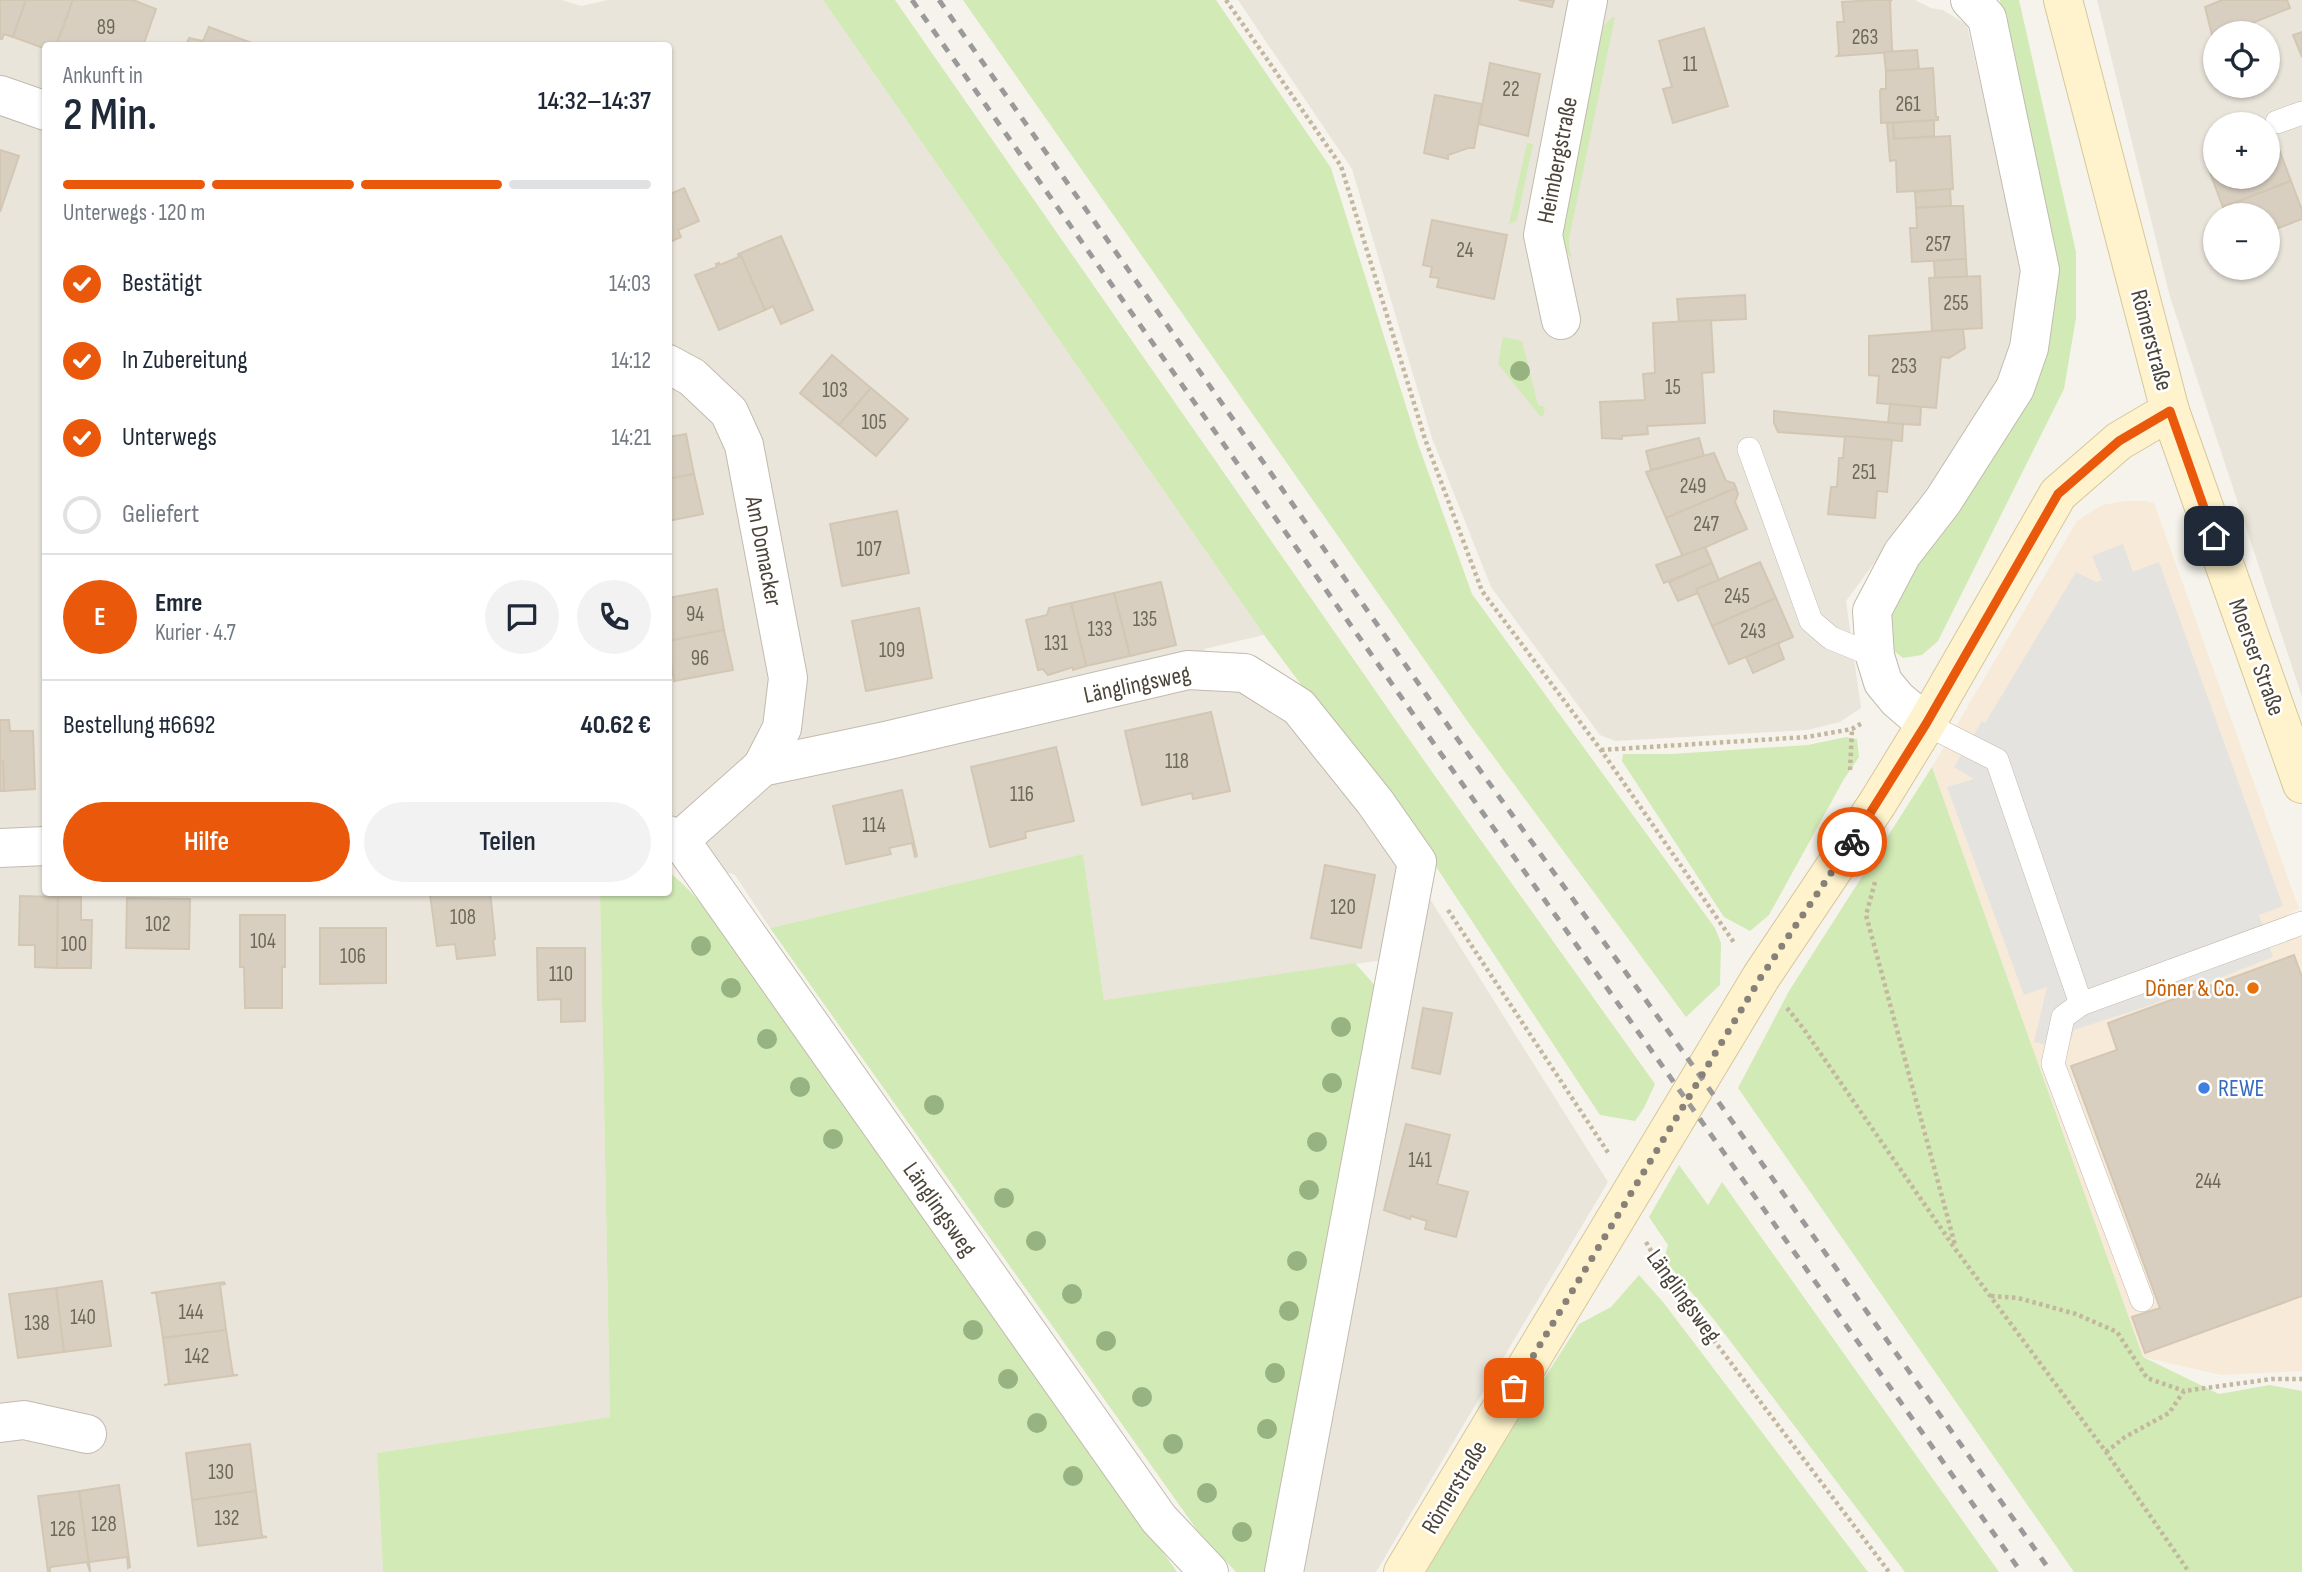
<!DOCTYPE html>
<html lang="de">
<meta charset="utf-8">
<style>
body{margin:0;font-family:"Sofia Sans Condensed",sans-serif;background:#f2f2f3;color:#1f2937;height:100vh;display:flex;flex-direction:column;font-size:26px;white-space:nowrap}
*{box-sizing:border-box;margin:0}
p{font-size:23px;color:#747a83}
.icon{flex:none;width:38px;height:38px;fill:none;stroke:currentColor;stroke-width:2;stroke-linecap:round;stroke-linejoin:round}
.map{position:relative;flex:1;overflow:hidden}
.panel{position:absolute;left:42px;top:42px;width:630px;height:854px;display:flex;flex-direction:column;background:#fff;border-radius:7px;box-shadow:0 2px 5px #0004}
.panel>*{flex:none}
.fabs{position:absolute;left:2203px;top:21px;display:grid;gap:14px}
.fabs a{display:grid;place-items:center;width:77px;height:77px;border-radius:50%;background:#fff;box-shadow:0 2px 5px #0004;font-size:35px}
.pin{position:absolute;display:grid;place-items:center;width:60px;height:60px;color:#fff;margin:-30px;border-radius:14px;box-shadow:0 4px 10px #0006}
.courier{position:absolute;display:grid;place-items:center;width:70px;height:70px;margin:-35px;border:5px solid #ea580c;border-radius:50%;background:#fff;color:#222;box-shadow:0 2px 9px #0007}
.summary em{font-style:normal;font-weight:600}
.summary div{display:flex;flex-direction:column-reverse}
.summary{display:flex;align-items:center;justify-content:space-between;height:119px;padding:0 21px}
h1{font-size:46px;font-weight:600;line-height:52px}
.bar{display:grid;grid-template-columns:repeat(4,1fr);gap:10px 7px;align-content:center;height:84px;padding:0 21px}
.bar i{height:9px;border-radius:5px;background:#e0e1e3}
.bar .on{background:#ea580c}
.bar p{grid-column:span 4}
.line{display:flex;align-items:center;gap:18px;padding:0 21px;border-top:2px solid #e0e1e3}
.line div{flex:1}
.round{display:grid;place-items:center;flex:none;width:74px;height:74px;border-radius:37px;background:#f2f2f3}
ol{padding:0 21px;list-style:none}
li{display:flex;align-items:center;gap:21px;height:77px}
li p{margin-inline-start:auto}
li .icon{padding:7px;border-radius:50%;background:#ea580c;color:#fff;stroke-width:4}
li:last-child{color:#747a83}
li i{width:38px;height:38px;border:4px solid #e0e1e3;border-radius:50%}
.primary-button{display:flex;gap:14px;margin-top:auto;padding:14px 21px}
.primary-button a{flex:1;height:80px;border-radius:42px;background:#ea580c;color:#fff;font-size:28px;font-weight:600;line-height:80px;text-align:center}
.primary-button a+a{background:#f2f2f3;color:#1f2937}
.map>svg:first-child{display:block}
.residential{fill:#eae5da;fill-rule:evenodd}
.commercial{fill:#f7ead8}
.green{fill:#d2eab5}
.parking{fill:#e5e3e0}
.building{fill:#d8cfc1;stroke:#d3c7b4;stroke-width:2}
.lines{fill:none;stroke-linecap:round;stroke-linejoin:round}
.lane-casing{stroke:#c2bbae;stroke-width:24}
.street-casing{stroke:#c2bbae;stroke-width:40}
.secondary-casing{stroke:#d6c79b;stroke-width:40}
.path{stroke:#c4b79f;stroke-width:4.5;stroke-dasharray:3.5 3.5;stroke-linecap:butt}
.lane{stroke:#fff;stroke-width:23}
.street{stroke:#fff;stroke-width:38}
.secondary{stroke:#fff3cd;stroke-width:38}
.rail{stroke:#9a9a9a;stroke-width:5;stroke-dasharray:9 9;stroke-linecap:butt}
.tree{fill:#97b381}
.done{stroke:#878178;stroke-width:7;stroke-dasharray:0 12.6}
.route{stroke:#ea580c;stroke-width:9}
.food-dot{fill:#e8710a;stroke:#fff;stroke-width:2.5}
.shop-dot{fill:#3f7fe0;stroke:#fff;stroke-width:2.5}
.labels{text-anchor:middle;stroke-width:5;stroke-linejoin:round;paint-order:stroke}
.number-label{font-size:21px;fill:#6e675b}
.street-label{font-size:24px;fill:#4b4439;stroke:#fff}
.food-label{font-size:24px;fill:#c56008;stroke:#fff;text-anchor:end}
.shop-label{font-size:24px;fill:#366cbe;stroke:#fff;text-anchor:start}
</style>
<div class="map">
<svg width="2302" height="1572" viewBox="0 0 2302 1572">
<rect width="100%" height="100%" fill="#f6f3ec"/>
<g class="residential">
<polygon points="0,0 562,0 581,6 608,0 823,0 1264,635 1204,649 1242,690 1281,714 1373,816 1430,899 1608,1182 1376,1572 1295,1572 1383,960 1104,1000 1083,854 770,928 735,875 669,854 668,46 46,46 46,892 600,893 610,1417 377,1453 383,1572 0,1572"/>
<polygon points="1238,0 1915,0 1931,8 1943,10 1967,25 2020,259 2022,282 2019,332 1978,423 1846,601 1861,708 1840,722 1807,730 1615,741 1600,735 1491,587 1432,438 1352,169"/>
<path d="M2097,0H2302V697L2170,297ZM2216,33H2268V86H2216ZM2216,124H2268V177H2216ZM2216,215H2268V268H2216Z"/>
</g>
<polygon class="commercial" points="2126,501 2146,501 2154,503 2299,909 2292,912 2302,940 2302,1371 2221,1375 2143,1357 1932,767 2077,521 2102,505"/>
<g class="green">
<polygon points="823,0 895,0 1425,762 1655,1084 1644,1108 1635,1121 1600,1115 1427,853 1264,635"/>
<polygon points="963,0 1216,0 1331,168 1417,441 1472,594 1715,928 1721,943 1720,985 1686,1017 1468,722"/>
<polygon points="2000,0 2019,0 2076,252 2076,318 2064,389 1938,641 1922,655 1903,658 1886,645 1886,622 1913,565 2042,349"/>
<polygon points="1612,17 1615,17 1569,239 1569,248 1572,259 1563,248 1562,232 1603,27"/>
<polygon points="1527,143 1533,144 1517,220 1509,224"/>
<polygon points="1503,337 1522,341 1538,405 1545,407 1543,416 1540,416 1498,364"/>
<polygon points="1846,737 1857,739 1859,757 1844,779 1769,915 1750,931 1724,917 1622,761 1623,754 1672,754 1808,745"/>
<polygon points="1932,767 2143,1357 2219,1394 2270,1385 2302,1391 2302,1572 2074,1572 1738,1088 1789,991"/>
<polygon points="1083,854 1104,1000 1355,963 1378,989 1270,1572 1236,1572 1197,1530 770,928"/>
<path d="M669,872C708,904 737,949 766,990L1177,1572H383L377,1453L610,1417L600,893L668,892Z"/>
<polygon points="1679,1165 1708,1205 1722,1182 1999,1572 1905,1572 1715,1321 1664,1259 1668,1245 1649,1217"/>
<polygon points="1639,1275 1663,1302 1868,1572 1423,1572 1453,1521 1579,1324 1611,1307"/>
</g>
<polygon class="parking" points="2123,544 2133,572 2159,562 2283,906 2259,915 2273,957 2148,1006 2074,1030 2068,1049 2034,1042 2047,987 2024,995 1947,787 1974,779 1954,767 1982,721 1985,723 2076,572 2096,582 2102,580 2092,556"/>
<g class="building">
<polygon points="0,0 26,0 13,37 4,34 2,39 0,39"/>
<polygon points="26,0 73,0 56,46 46,46 46,49 13,37"/>
<polygon points="73,0 133,0 156,9 143,46 56,46"/>
<polygon points="1519,0 1554,0 1552,7"/>
<polygon points="1877,0 1892,0 1890,1 1892,50 1894,52 1837,56 1839,54 1837,24 1837,22 1844,22 1842,2"/>
<polygon points="2222,0 2287,0 2290,8 2227,33 2216,33 2216,38 2213,39 2205,7"/>
<polygon points="209,27 257,45 256,46 186,46 189,38 203,41"/>
<polygon points="1704,28 1728,106 1673,123 1663,89 1672,87 1659,41"/>
<polygon points="2302,32 2302,57 2293,35"/>
<polygon points="1917,50 1919,69 1886,71 1884,52"/>
<polygon points="1490,63 1540,74 1528,136 1479,124"/>
<polygon points="1933,68 1936,117 1938,117 1938,120 1881,123 1880,91 1881,89 1886,89 1886,71"/>
<polygon points="1435,95 1482,104 1474,148 1468,148 1448,155 1448,159 1424,153"/>
<polygon points="1934,120 1934,136 1894,139 1893,123"/>
<polygon points="1887,123 1893,123 1894,139 1950,136 1953,189 1897,192 1896,160 1890,161"/>
<polygon points="2277,144 2291,181 2223,207 2209,170 2216,167 2216,177 2268,177 2268,148"/>
<polygon points="0,150 19,156 0,212"/>
<polygon points="2291,181 2302,210 2302,219 2268,232 2268,215 2226,215 2223,207"/>
<polygon points="684,188 699,221 678,230 681,237 668,243 668,195"/>
<polygon points="1950,189 1951,206 1916,208 1915,192"/>
<polygon points="1951,206 1963,206 1966,259 1912,262 1910,228 1917,228 1916,208"/>
<polygon points="1432,220 1507,235 1494,299 1437,287 1439,278 1430,277 1432,267 1423,265"/>
<polygon points="781,236 813,310 781,324 773,306 765,310 741,256 739,257 738,254"/>
<polygon points="741,256 765,310 719,330 695,275 717,267 716,264 719,263 720,265"/>
<polygon points="1966,259 1967,277 1935,278 1934,261"/>
<polygon points="1980,276 1982,328 1932,331 1929,278"/>
<polygon points="1745,295 1746,319 1679,322 1677,299"/>
<polygon points="1711,320 1714,372 1702,373 1705,423 1647,426 1648,434 1622,436 1622,439 1602,438 1600,402 1645,400 1643,374 1655,373 1653,323"/>
<polygon points="1963,329 1965,348 1949,358 1941,357 1936,408 1877,403 1879,376 1869,375 1869,336"/>
<polygon points="832,355 871,388 839,425 800,393"/>
<polygon points="871,388 908,419 876,456 839,425"/>
<polygon points="1890,404 1921,407 1920,425 1888,423"/>
<polygon points="1774,411 1903,424 1902,441 1778,432 1774,423"/>
<polygon points="686,434 694,474 668,479 668,437"/>
<polygon points="1845,436 1892,440 1887,492 1877,491 1875,518 1828,514 1831,487 1837,487 1839,458 1843,458"/>
<polygon points="1699,438 1704,456 1651,470 1646,451"/>
<polygon points="1714,453 1726,481 1734,483 1736,488 1666,518 1646,472"/>
<polygon points="694,474 703,514 668,521 668,479"/>
<polygon points="1736,488 1738,494 1735,502 1747,529 1683,557 1666,518"/>
<polygon points="897,511 909,573 842,586 830,524"/>
<polygon points="1705,547 1712,563 1664,583 1656,565"/>
<polygon points="1760,562 1776,598 1712,626 1696,589"/>
<polygon points="1712,563 1719,580 1696,589 1698,593 1678,601 1669,582"/>
<polygon points="1161,582 1176,645 1130,656 1114,593"/>
<polygon points="717,589 724,630 668,641 668,598"/>
<polygon points="1114,593 1130,656 1086,666 1071,603"/>
<polygon points="1776,598 1793,637 1729,664 1712,626"/>
<polygon points="1071,603 1086,666 1073,670 1073,667 1048,675 1043,669 1038,670 1026,620 1047,615 1049,608"/>
<polygon points="919,608 932,678 866,691 852,621"/>
<polygon points="724,630 733,670 674,681 668,641"/>
<polygon points="1778,643 1784,659 1753,673 1746,657"/>
<polygon points="1211,712 1230,791 1193,799 1192,793 1142,805 1125,731"/>
<polygon points="0,720 9,720 10,731 33,731 35,789 4,791 3,761 0,761"/>
<polygon points="1056,747 1074,821 1025,832 1026,838 990,847 971,767"/>
<polygon points="0,761 3,761 4,791 0,791"/>
<polygon points="902,790 917,856 915,857 912,843 889,848 891,854 846,864 833,806"/>
<polygon points="1325,865 1375,875 1361,948 1311,938"/>
<polygon points="440,892 490,892 495,939 493,940 495,955 457,959 455,944 437,946 430,894"/>
<polygon points="20,896 58,897 57,968 35,967 35,945 19,945"/>
<polygon points="58,897 81,897 81,920 92,920 91,968 57,968"/>
<polygon points="127,898 190,899 189,949 126,948"/>
<polygon points="240,915 285,915 285,967 282,967 282,1008 245,1008 244,967 240,967"/>
<polygon points="320,928 386,928 386,983 320,984"/>
<polygon points="537,948 585,948 585,1021 561,1022 561,999 538,1000"/>
<polygon points="2294,955 2302,977 2302,1296 2145,1353 2132,1317 2160,1308 2071,1066 2117,1050 2108,1023"/>
<polygon points="1423,1008 1452,1013 1440,1074 1412,1068"/>
<polygon points="1406,1124 1450,1135 1437,1184 1468,1192 1456,1237 1425,1229 1427,1221 1411,1216 1410,1219 1407,1218 1384,1210"/>
<polygon points="102,1281 111,1346 64,1352 56,1288"/>
<polygon points="224,1282 225,1284 220,1285 226,1330 163,1338 156,1293 151,1293"/>
<polygon points="56,1288 64,1352 18,1358 9,1294"/>
<polygon points="226,1330 233,1375 238,1375 164,1385 169,1384 163,1338"/>
<polygon points="250,1444 256,1491 192,1500 186,1453"/>
<polygon points="119,1485 130,1567 128,1568 127,1557 89,1562 90,1572 79,1491"/>
<polygon points="79,1491 90,1572 87,1562 50,1567 50,1572 48,1572 38,1496"/>
<polygon points="256,1491 262,1536 267,1537 198,1546 192,1500"/>
</g>
<g class="lines">
<g class="lane-casing">
<g id="lane">
<polyline points="2277,122 2302,113"/>
<polyline points="1749,449 1811,621 1831,638 1875,656"/>
<polyline points="1926,724 1997,760 2081,1004 2302,923"/>
<polyline points="2081,1004 2063,1017 2053,1064 2142,1300"/>
</g>
</g>
<g class="street-casing">
<g id="street">
<polyline points="0,95 46,111"/>
<polyline points="1561,320 1543,235 1588,0"/>
<polyline points="668,364 692,377 729,412 744,445 788,678 782,728 762,767"/>
<polyline points="1926,724 1897,699 1883,682 1875,656 1872,611 1902,554 1943,501 2015,388 2029,348 2040,270 1987,18 1970,0"/>
<polyline points="668,835 680,840 1159,1519 1209,1572"/>
<polyline points="680,840 762,767 885,741 1188,670 1245,673 1299,707 1375,802 1417,862 1284,1572"/>
<polyline points="0,848 46,846"/>
<polyline points="0,1423 24,1420 87,1434"/>
</g>
</g>
<g class="secondary-casing">
<g id="secondary">
<polyline points="2063,0 2170,411 2302,784"/>
<polyline points="1403,1572 1761,977 1877,804 1926,724 2058,494 2119,441 2170,411"/>
</g>
</g>
<g class="path">
<polyline points="1226,0 1341,166 1425,439 1482,591 1601,750 1735,944"/>
<polyline points="1601,750 1807,737 1852,729 1864,722"/>
<polyline points="1850,770 1852,730"/>
<polyline points="1875,882 1866,915 1955,1245"/>
<polyline points="1448,910 1609,1154"/>
<polyline points="1787,1008 1803,1028 1956,1250 2106,1452 2189,1572"/>
<polyline points="1646,1242 1666,1277 1889,1572"/>
<polyline points="1991,1296 2018,1298 2076,1314 2117,1332 2147,1378 2184,1391"/>
<polyline points="2106,1452 2125,1437 2169,1413 2184,1391 2272,1379 2302,1379"/>
</g>
<use href="#lane" class="lane"/>
<use href="#street" class="street"/>
<use href="#secondary" class="secondary"/>
<g class="rail">
<polyline points="912,0 1439,751 2021,1572"/>
<polyline points="939,0 1456,737 1676,1042 2051,1572"/>
</g>
</g>
<g class="tree">
<circle cx="1520" cy="371" r="10"/>
<circle cx="701" cy="946" r="10"/>
<circle cx="731" cy="988" r="10"/>
<circle cx="1341" cy="1027" r="10"/>
<circle cx="767" cy="1039" r="10"/>
<circle cx="1332" cy="1083" r="10"/>
<circle cx="800" cy="1087" r="10"/>
<circle cx="934" cy="1105" r="10"/>
<circle cx="833" cy="1139" r="10"/>
<circle cx="1317" cy="1142" r="10"/>
<circle cx="1309" cy="1190" r="10"/>
<circle cx="1004" cy="1198" r="10"/>
<circle cx="1036" cy="1241" r="10"/>
<circle cx="1297" cy="1261" r="10"/>
<circle cx="1072" cy="1294" r="10"/>
<circle cx="1289" cy="1311" r="10"/>
<circle cx="973" cy="1330" r="10"/>
<circle cx="1106" cy="1341" r="10"/>
<circle cx="1275" cy="1373" r="10"/>
<circle cx="1008" cy="1379" r="10"/>
<circle cx="1142" cy="1397" r="10"/>
<circle cx="1037" cy="1423" r="10"/>
<circle cx="1267" cy="1429" r="10"/>
<circle cx="1173" cy="1444" r="10"/>
<circle cx="1073" cy="1476" r="10"/>
<circle cx="1207" cy="1493" r="10"/>
<circle cx="1242" cy="1532" r="10"/>
</g>
<g class="lines">
<polyline class="done" points="1514,1388 1761,977 1852,842"/>
<polyline class="route" points="1852,842 1926,724 2058,494 2119,441 2170,411 2214,536"/>
</g>
<circle class="food-dot" cx="2253" cy="988" r="7"/>
<circle class="shop-dot" cx="2204" cy="1088" r="7"/>
<g class="labels">
<g class="number-label">
<text x="106" y="34">89</text>
<text x="1865" y="44">263</text>
<text x="1690" y="71">11</text>
<text x="1511" y="96">22</text>
<text x="1908" y="111">261</text>
<text x="1938" y="251">257</text>
<text x="1465" y="257">24</text>
<text x="1956" y="310">255</text>
<text x="1904" y="373">253</text>
<text x="1673" y="394">15</text>
<text x="835" y="397">103</text>
<text x="874" y="429">105</text>
<text x="1864" y="479">251</text>
<text x="1693" y="493">249</text>
<text x="1706" y="531">247</text>
<text x="869" y="556">107</text>
<text x="1737" y="603">245</text>
<text x="695" y="621">94</text>
<text x="1145" y="626">135</text>
<text x="1100" y="636">133</text>
<text x="1753" y="638">243</text>
<text x="1056" y="650">131</text>
<text x="892" y="657">109</text>
<text x="700" y="665">96</text>
<text x="1177" y="768">118</text>
<text x="1022" y="801">116</text>
<text x="874" y="832">114</text>
<text x="1343" y="914">120</text>
<text x="463" y="924">108</text>
<text x="158" y="931">102</text>
<text x="263" y="948">104</text>
<text x="74" y="951">100</text>
<text x="353" y="963">106</text>
<text x="561" y="981">110</text>
<text x="1420" y="1167">141</text>
<text x="2208" y="1188">244</text>
<text x="191" y="1319">144</text>
<text x="83" y="1324">140</text>
<text x="37" y="1330">138</text>
<text x="197" y="1363">142</text>
<text x="221" y="1479">130</text>
<text x="227" y="1525">132</text>
<text x="104" y="1531">128</text>
<text x="63" y="1536">126</text>
</g>
<g class="street-label">
<text transform="translate(1557 160) rotate(-79)" y="8">Heimbergstraße</text>
<text transform="translate(2152 340) rotate(75)" y="8">Römerstraße</text>
<text transform="translate(764 551) rotate(79)" y="8">Am Domacker</text>
<text transform="translate(2257 657) rotate(70)" y="8">Moerser Straße</text>
<text transform="translate(1137 684) rotate(-12)" y="8">Länglingsweg</text>
<text transform="translate(940 1209) rotate(55)" y="8">Länglingsweg</text>
<text transform="translate(1684 1296) rotate(54)" y="8">Länglingsweg</text>
<text transform="translate(1454 1487) rotate(-59)" y="8">Römerstraße</text>
</g>
<g class="food-label">
<text x="2239" y="996">Döner &amp; Co.</text>
</g>
<g class="shop-label">
<text x="2218" y="1096">REWE</text>
</g>
</g>
</svg>
<div class="fabs">
<a><svg class="icon" aria-label="locate" viewBox="0 0 24 24"><circle cx="12" cy="12" r="6"/><path d="M12 2v4M12 18v4M2 12h4M18 12h4"/></svg></a>
<a>+</a>
<a>−</a>
</div>
<div class="pin" style="left:1514px;top:1388px;background:#ea580c"><svg class="icon" aria-label="bag" viewBox="0 0 24 24"><path d="M5 8h14l-1 12H6zM9 8a3 3 0 0 1 6 0"/></svg></div>
<div class="pin" style="left:2214px;top:536px;background:#1f2937"><svg class="icon" aria-label="home" viewBox="0 0 24 24"><path d="M3 11l9-7 9 7M6 9v11h12V9"/></svg></div>
<div class="courier" style="left:1852px;top:842px"><svg class="icon" aria-label="bike" viewBox="0 0 24 24"><circle cx="6" cy="16" r="4"/><circle cx="18" cy="16" r="4"/><path d="M6 16l4-8h5l3 8M10 8l3 8H6M13 5h3"/></svg></div>
<section class="panel">
<div class="summary"><div><h1>2 Min.</h1><p>Ankunft in</p></div><em>14:32–14:37</em></div>
<div class="bar"><i class="on"></i><i class="on"></i><i class="on"></i><i></i><p>Unterwegs · 120 m</p></div>
<ol>
<li><svg class="icon" aria-label="check" viewBox="0 0 24 24"><path d="M5 12l5 5 9-10"/></svg>Bestätigt<p>14:03</p></li>
<li><svg class="icon" aria-label="check" viewBox="0 0 24 24"><path d="M5 12l5 5 9-10"/></svg>In Zubereitung<p>14:12</p></li>
<li><svg class="icon" aria-label="check" viewBox="0 0 24 24"><path d="M5 12l5 5 9-10"/></svg>Unterwegs<p>14:21</p></li>
<li><i></i>Geliefert</li>
</ol>
<div class="line" style="height:126px"><b class="round" style="background:#ea580c;color:#fff">E</b><div><b>Emre</b><p>Kurier · 4.7</p></div><a class="round"><svg class="icon" aria-label="chat" viewBox="0 0 24 24"><path d="M4 5h16v11H9l-5 4z"/></svg></a><a class="round"><svg class="icon" aria-label="phone" viewBox="0 0 24 24"><path d="M5 4h4l2 5-3 2q2 4 5 5l2-3 5 2v4C11 20 4 13 5 4z"/></svg></a></div>
<div class="line" style="height:91px"><div>Bestellung #6692</div><b>40.62 €</b></div>
<div class="primary-button"><a>Hilfe</a><a>Teilen</a></div>
</section>
</div>
